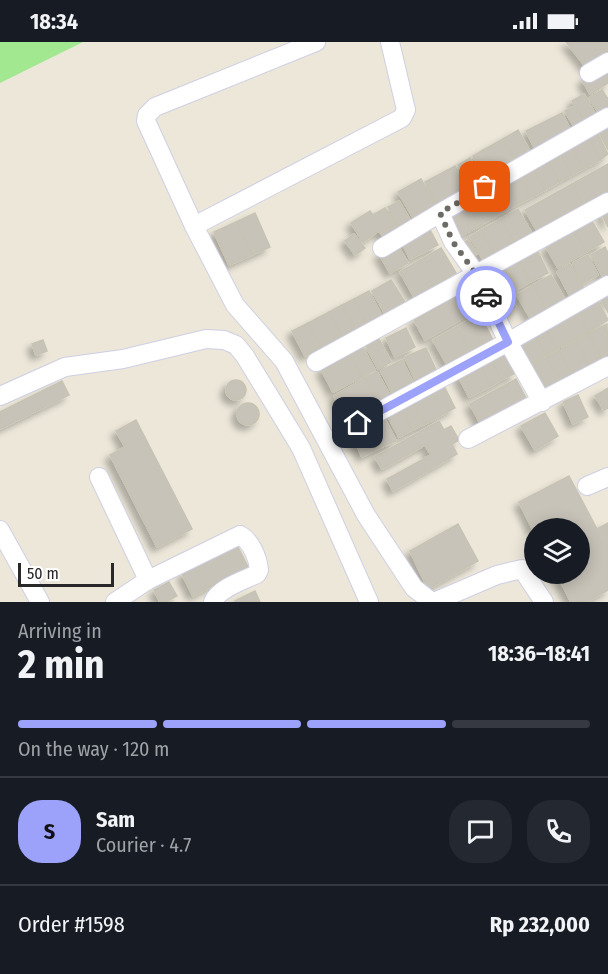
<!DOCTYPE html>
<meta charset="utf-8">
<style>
body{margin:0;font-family:"Fira Sans Condensed",sans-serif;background:#242831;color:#f1f3f6;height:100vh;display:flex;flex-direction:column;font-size:22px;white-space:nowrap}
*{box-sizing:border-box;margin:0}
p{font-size:20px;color:#9ea1a6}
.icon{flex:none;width:33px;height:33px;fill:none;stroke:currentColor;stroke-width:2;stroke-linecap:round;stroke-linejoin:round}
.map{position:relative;height:560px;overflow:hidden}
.drawer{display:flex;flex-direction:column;background:#171b24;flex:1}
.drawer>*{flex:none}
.tools{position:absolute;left:524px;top:476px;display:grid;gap:12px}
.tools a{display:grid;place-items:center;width:66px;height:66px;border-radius:50%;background:#171b24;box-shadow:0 3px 15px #0003;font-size:30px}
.scale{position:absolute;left:18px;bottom:15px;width:96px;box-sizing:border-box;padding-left:6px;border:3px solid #282828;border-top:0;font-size:16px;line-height:21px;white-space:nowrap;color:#282828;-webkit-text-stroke:4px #fff;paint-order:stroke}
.pin{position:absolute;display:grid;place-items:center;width:51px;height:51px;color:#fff;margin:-26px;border-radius:12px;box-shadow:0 3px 9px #0006}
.courier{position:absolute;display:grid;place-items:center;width:60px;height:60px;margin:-30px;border:4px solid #9ca1fa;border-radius:50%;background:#fff;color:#222;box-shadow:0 2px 8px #0007}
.overview em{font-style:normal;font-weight:700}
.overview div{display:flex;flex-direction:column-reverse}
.overview{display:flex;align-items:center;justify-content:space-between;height:102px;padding:0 18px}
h1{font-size:39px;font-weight:700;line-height:45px}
.bar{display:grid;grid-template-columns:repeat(4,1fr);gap:9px 6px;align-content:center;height:72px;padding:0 18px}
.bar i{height:8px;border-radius:4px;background:#363941}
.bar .current{background:#9ca1fa}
.bar p{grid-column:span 4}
.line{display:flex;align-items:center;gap:15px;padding:0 18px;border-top:2px solid #363941}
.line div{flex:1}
.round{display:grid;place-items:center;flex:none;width:63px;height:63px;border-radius:24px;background:#242831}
.status{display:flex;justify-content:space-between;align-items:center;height:42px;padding:0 30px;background:#171b24;direction:ltr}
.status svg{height:16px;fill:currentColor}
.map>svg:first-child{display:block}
.green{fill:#a2e890}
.building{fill:#c7c3b9;stroke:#c7c3b3;stroke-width:1.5;filter:url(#shadow)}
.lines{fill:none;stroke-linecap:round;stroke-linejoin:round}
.minor-casing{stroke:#cecfe3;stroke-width:20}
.minor{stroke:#fff;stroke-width:18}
.done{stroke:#6d6b66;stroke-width:6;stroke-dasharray:0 10.8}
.route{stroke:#9ca1fa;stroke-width:8}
</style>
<div class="status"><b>18:34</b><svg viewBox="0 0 49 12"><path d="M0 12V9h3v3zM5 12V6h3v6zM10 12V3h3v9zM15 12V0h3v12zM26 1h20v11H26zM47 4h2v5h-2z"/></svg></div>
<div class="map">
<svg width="608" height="560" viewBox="0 0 608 560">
<defs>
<filter id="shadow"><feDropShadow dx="-5" dy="5" stdDeviation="3" flood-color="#0004"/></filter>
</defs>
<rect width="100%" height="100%" fill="#ece7d9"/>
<polygon class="green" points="0,0 83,0 0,41"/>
<g class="building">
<polygon points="566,0 599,0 608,12 588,28"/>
<polygon points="599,0 608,0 608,12"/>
<polygon points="604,25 608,32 608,41 590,52 582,38"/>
<polygon points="602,48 608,57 608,72 602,76 589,56"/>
<polygon points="584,52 599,78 587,85 572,59"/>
<polygon points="575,64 587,85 577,90 565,69"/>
<polygon points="562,71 573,93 537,111 526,89"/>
<polygon points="608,82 608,108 598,88"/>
<polygon points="595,87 608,112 600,118 586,92"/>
<polygon points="518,88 532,113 517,122 503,97"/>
<polygon points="586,92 600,118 583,127 570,101"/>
<polygon points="503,97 517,122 498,133 483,108"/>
<polygon points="570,101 583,127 572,133 558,107"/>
<polygon points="558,107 572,133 559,140 545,114"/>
<polygon points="483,108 498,133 487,139 473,114"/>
<polygon points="545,114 559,140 545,148 531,122"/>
<polygon points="470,116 484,141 472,148 458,123"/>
<polygon points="531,122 545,148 530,156 517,130"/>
<polygon points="608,122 608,152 584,165 572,142"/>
<polygon points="455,124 468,149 439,165 425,140"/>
<polygon points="517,130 530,156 518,162 504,137"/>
<polygon points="421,137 437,166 415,179 398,150"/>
<polygon points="504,137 518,162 506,169 492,143"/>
<polygon points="572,142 584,165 538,191 525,168"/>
<polygon points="492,143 506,169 493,176 479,151"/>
<polygon points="479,151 493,176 479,184 465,158"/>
<polygon points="465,158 479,184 462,193 448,167"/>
<polygon points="399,159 412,181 401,188 388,165"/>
<polygon points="385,166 401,191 387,200 379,189 363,200 351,181 370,169 373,173"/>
<polygon points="518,167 531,190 514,200 501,177"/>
<polygon points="608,168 608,185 601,171"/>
<polygon points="255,171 270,205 252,213 236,180"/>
<polygon points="501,177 514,200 494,211 481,188"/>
<polygon points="592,179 604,200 586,210 575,189"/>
<polygon points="236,180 252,213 229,223 214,190"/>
<polygon points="428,184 438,203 410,217 401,199"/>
<polygon points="481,188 494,211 483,218 470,195"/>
<polygon points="575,189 586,210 558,226 546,205"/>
<polygon points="354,192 365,206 355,213 345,199"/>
<polygon points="468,198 477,212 469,217 461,202"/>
<polygon points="397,202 408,221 390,231 379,212"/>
<polygon points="605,205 608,211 608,235 604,237 591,213"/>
<polygon points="441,206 456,231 414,255 400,230"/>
<polygon points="537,208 548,231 530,240 519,218"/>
<polygon points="588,213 598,233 583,241 573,221"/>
<polygon points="519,218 530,240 519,246 507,223"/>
<polygon points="570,222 585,248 571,256 557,230"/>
<polygon points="506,225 518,249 499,258 487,234"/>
<polygon points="551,233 564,256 546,267 533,243"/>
<polygon points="391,238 405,260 385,272 372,249"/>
<polygon points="533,243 546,267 530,276 517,253"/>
<polygon points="468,248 479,267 425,298 414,278"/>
<polygon points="369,249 382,274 367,282 354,257"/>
<polygon points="608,252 608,270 600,257"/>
<polygon points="511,255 516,265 505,271 500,262"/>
<polygon points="596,256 608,278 588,290 576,268"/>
<polygon points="354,257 367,282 355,288 342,263"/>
<polygon points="342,263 355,288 342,295 329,270"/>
<polygon points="576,268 588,290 557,307 545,285"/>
<polygon points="329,270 342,295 321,306 308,281"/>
<polygon points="480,273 493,298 483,303 469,278"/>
<polygon points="469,278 483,303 471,310 457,285"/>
<polygon points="308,281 321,306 305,314 292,289"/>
<polygon points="607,282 608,316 603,319 588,292"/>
<polygon points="457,285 471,310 447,323 433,298"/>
<polygon points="545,285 557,307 546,313 534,291"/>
<polygon points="406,286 415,305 395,315 386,296"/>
<polygon points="534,291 546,313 531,322 519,300"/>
<polygon points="588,292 603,319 591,326 576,299"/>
<polygon points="379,297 391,320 378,327 366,304"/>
<polygon points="43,298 47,309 36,313 32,302"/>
<polygon points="576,299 591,326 573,335 559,309"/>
<polygon points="363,305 375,328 362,335 350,312"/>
<polygon points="426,306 437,330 416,340 405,315"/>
<polygon points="504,309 516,331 501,338 490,316"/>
<polygon points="559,309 573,335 562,342 547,315"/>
<polygon points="350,312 362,335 333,350 321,327"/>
<polygon points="547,315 562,342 546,351 531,324"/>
<polygon points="490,316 501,338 491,344 479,322"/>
<polygon points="402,318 414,342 393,353 381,329"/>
<polygon points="479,322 491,344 469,355 458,334"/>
<polygon points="377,330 391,355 379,362 365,336"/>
<polygon points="365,336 379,362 348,379 334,354"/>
<polygon points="516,337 527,358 481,383 470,362"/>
<circle cx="236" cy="348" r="10"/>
<polygon points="62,339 69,353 0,387 0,370"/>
<polygon points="443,342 455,366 425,382 412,358"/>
<polygon points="608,346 608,366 604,368 595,354"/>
<polygon points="578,353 588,375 573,382 563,360"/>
<polygon points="412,358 425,382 412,388 400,364"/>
<circle cx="248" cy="372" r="11"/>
<polygon points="400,364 412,388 399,395 386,371"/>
<polygon points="545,371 558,394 535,408 521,384"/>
<polygon points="384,375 396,399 378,407 367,383"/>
<polygon points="136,378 192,487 157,505 110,413 125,405 116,389"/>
<polygon points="439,379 444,388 451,384 459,398 452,402 457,412 393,449 387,437 431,413 425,403 382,427 375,415"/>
<polygon points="367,383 378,407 362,415 351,391"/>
<polygon points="569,434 597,487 608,481 608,548 586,560 571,560 556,531 579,531 579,486 534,486 534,490 519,460"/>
<polygon points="458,482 478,519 428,547 410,509"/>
<polygon points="237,503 248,525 193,554 182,532"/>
<polygon points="169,540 177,554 165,560 160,560 154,548"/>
<polygon points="255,549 260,560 236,560 235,559"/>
</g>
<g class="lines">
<g class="minor-casing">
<g id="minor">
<polyline points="316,0 155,65 147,73 146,79 194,184 235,263 284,319 366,473 414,546 432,560"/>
<polyline points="589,31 608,20"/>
<polyline points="440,171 453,200 476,232 508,300 542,360"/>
<polyline points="194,184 402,76 406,68 390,0"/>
<polyline points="382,206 445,168 608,75"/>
<polyline points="316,320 608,160"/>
<polyline points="0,354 65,325 123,317 206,297 224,298 236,303 245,314 301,406 369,560"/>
<polyline points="358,381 508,300 608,243"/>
<polyline points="468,397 608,324"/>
<polyline points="99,435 148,538"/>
<polyline points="587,444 608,435"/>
<polyline points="0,488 40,560"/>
<path d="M115,560L148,538L240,493C251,499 258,516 259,528L257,532C244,538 219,546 213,560"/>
<polyline points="434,560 497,533 522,527 544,560"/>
</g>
</g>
<use href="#minor" class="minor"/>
</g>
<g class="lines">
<polyline class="done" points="485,145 440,171 453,200 476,232 486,254"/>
<polyline class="route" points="358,381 508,300 486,254"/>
</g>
</svg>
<div class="tools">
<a><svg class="icon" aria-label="layers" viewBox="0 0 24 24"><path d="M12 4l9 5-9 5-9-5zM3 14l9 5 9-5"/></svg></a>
</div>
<div class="scale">50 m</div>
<div class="pin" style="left:485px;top:145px;background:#ea580c"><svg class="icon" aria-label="bag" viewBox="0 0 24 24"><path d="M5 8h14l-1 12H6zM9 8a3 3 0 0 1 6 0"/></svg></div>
<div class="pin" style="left:358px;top:381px;background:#1f2937"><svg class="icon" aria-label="home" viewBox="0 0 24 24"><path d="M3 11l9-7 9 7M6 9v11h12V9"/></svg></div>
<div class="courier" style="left:486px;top:254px"><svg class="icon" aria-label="car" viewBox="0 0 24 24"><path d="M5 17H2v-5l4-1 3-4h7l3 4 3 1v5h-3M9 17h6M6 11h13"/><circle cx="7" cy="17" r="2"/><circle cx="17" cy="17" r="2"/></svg></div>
</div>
<section class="drawer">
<div class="overview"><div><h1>2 min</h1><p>Arriving in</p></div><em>18:36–18:41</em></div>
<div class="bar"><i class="current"></i><i class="current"></i><i class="current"></i><i></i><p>On the way · 120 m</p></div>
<div class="line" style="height:108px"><b class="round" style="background:#9ca1fa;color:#111">S</b><div><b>Sam</b><p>Courier · 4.7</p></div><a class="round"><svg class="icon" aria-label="chat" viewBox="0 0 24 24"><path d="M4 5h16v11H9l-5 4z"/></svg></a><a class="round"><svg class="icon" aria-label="phone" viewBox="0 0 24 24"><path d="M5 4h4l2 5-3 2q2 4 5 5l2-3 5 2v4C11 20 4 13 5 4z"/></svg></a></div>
<div class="line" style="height:78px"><div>Order #1598</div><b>Rp 232,000</b></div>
</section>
